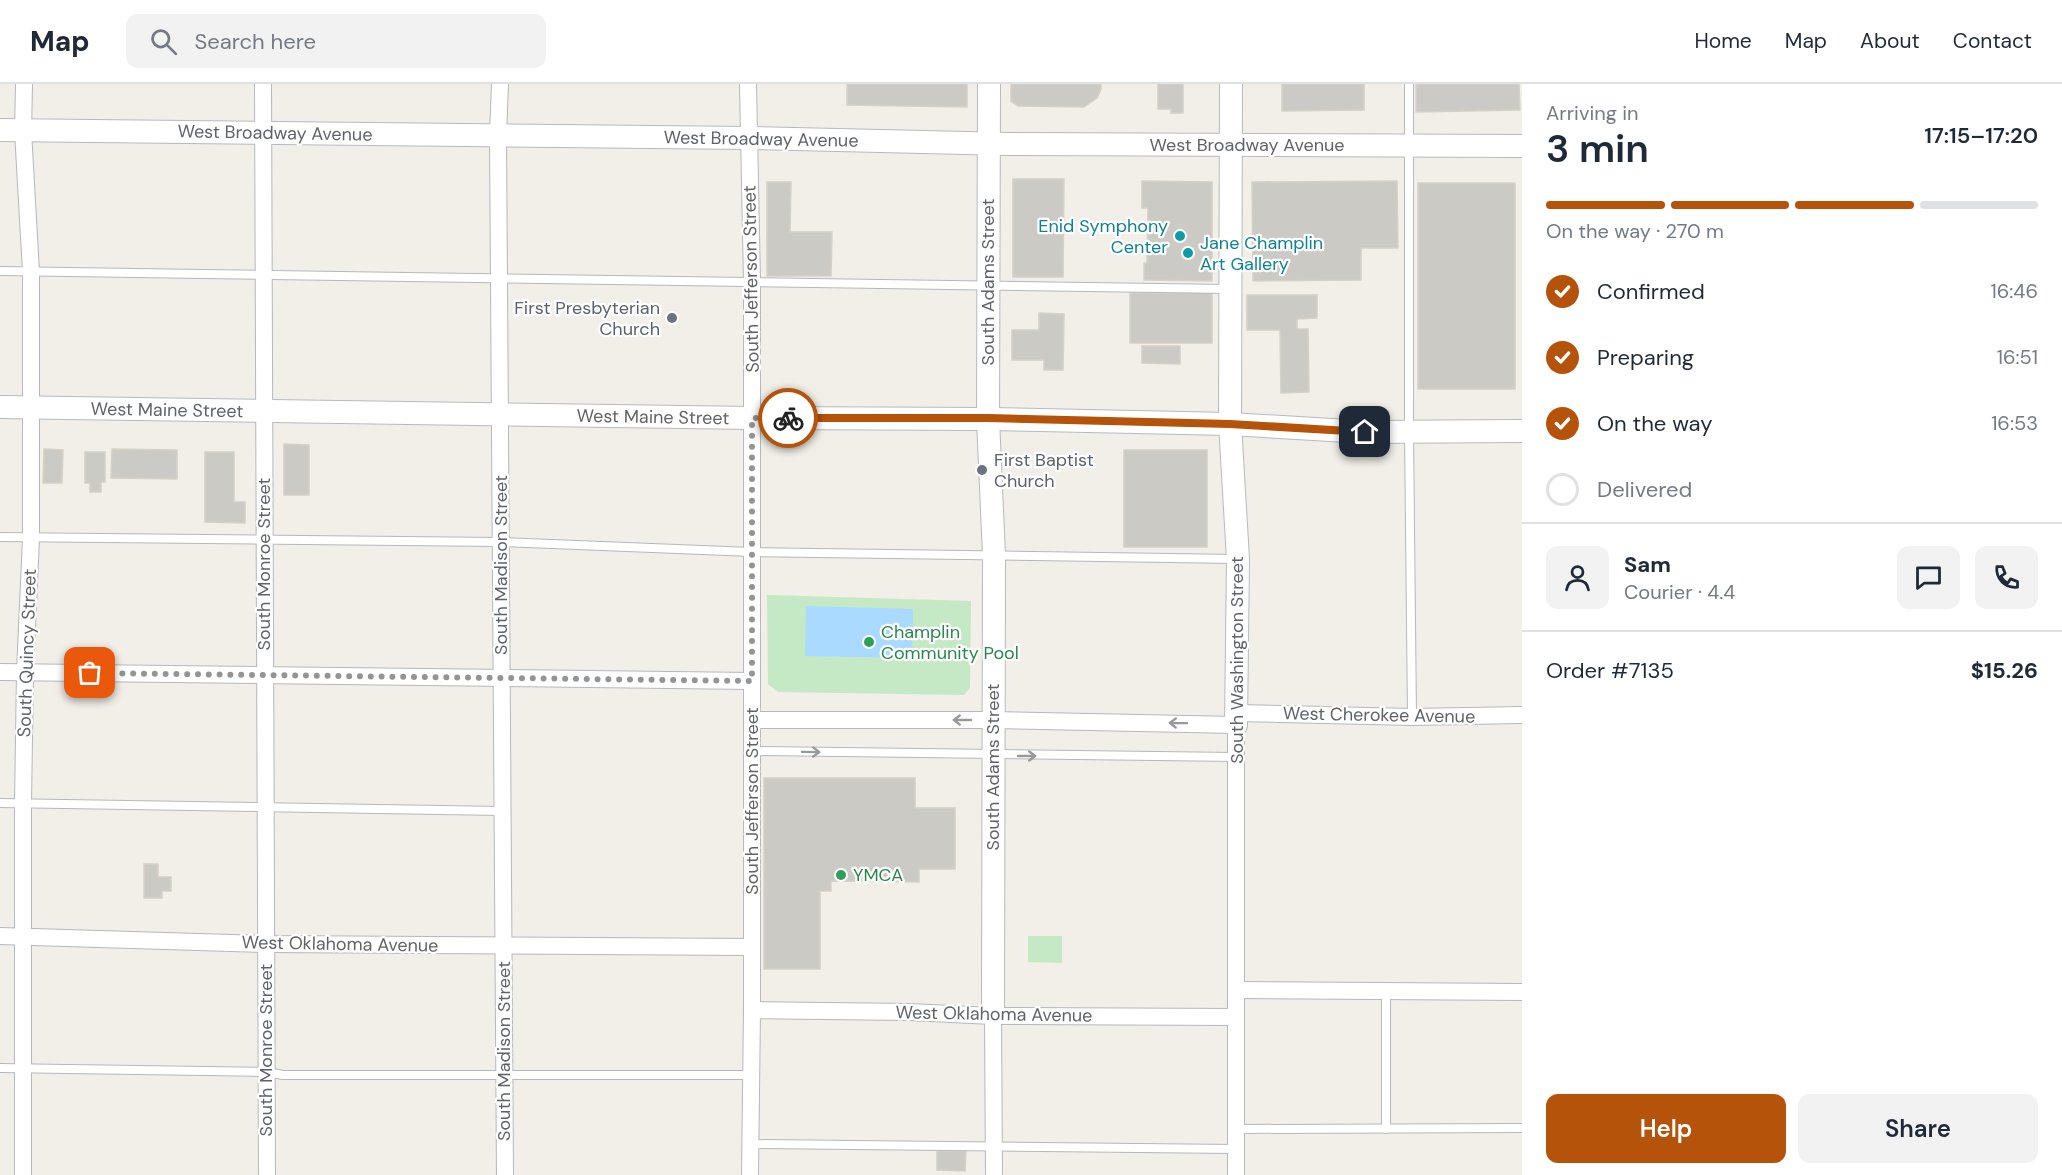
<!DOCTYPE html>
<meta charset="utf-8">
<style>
body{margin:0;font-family:"DM Sans",sans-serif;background:#f2f2f3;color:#1f2937;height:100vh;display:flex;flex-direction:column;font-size:22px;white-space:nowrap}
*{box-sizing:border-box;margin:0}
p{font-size:20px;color:#747a83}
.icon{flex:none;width:33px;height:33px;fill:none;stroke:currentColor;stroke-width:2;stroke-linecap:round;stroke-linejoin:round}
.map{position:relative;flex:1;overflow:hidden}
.drawer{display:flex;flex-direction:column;background:#fff;width:540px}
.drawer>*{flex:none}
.pin{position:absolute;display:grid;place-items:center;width:51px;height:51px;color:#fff;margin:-26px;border-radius:12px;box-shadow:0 3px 9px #0006}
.courier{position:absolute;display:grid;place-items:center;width:60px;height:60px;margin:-30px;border:4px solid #b45309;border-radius:50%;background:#fff;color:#222;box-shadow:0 2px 8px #0007}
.overview em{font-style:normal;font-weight:600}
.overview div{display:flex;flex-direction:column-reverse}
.overview{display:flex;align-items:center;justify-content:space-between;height:102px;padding:0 24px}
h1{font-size:39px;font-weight:600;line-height:45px}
.bar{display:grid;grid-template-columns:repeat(4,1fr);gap:9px 6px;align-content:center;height:72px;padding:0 24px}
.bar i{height:8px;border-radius:4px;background:#e0e1e3}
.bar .selected{background:#b45309}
.bar p{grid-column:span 4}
.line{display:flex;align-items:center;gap:15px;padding:0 24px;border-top:2px solid #e0e1e3}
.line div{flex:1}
.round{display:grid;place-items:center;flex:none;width:63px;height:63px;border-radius:12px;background:#f2f2f3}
ol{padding:0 24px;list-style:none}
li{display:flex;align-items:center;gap:18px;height:66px}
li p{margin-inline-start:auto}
li .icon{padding:6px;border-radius:50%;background:#b45309;color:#fff;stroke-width:4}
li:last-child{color:#747a83}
li i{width:33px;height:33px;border:3px solid #e0e1e3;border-radius:50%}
.action{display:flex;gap:12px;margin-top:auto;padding:12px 24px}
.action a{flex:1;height:69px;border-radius:12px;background:#b45309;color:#fff;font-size:24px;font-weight:600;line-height:69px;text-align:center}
.action a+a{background:#f2f2f3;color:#1f2937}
header{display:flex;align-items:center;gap:36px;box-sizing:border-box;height:84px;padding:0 30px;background:#fff;border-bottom:2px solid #e0e1e3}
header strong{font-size:28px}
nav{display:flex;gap:33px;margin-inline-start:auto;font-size:21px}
.search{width:420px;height:54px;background:#f2f2f3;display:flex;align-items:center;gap:15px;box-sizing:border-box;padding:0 21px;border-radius:12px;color:#747a83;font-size:22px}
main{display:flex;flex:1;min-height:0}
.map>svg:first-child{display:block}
.green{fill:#c5e8c5}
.water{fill:#aadaff}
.building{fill:#cccac5;stroke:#d6d1c6;stroke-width:1.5}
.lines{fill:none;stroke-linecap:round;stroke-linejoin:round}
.lane-casing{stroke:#b5b8bc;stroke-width:10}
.street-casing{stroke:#b5b8bc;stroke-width:18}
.secondary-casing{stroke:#b6babf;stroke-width:24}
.lane{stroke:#fff;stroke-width:8}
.street{stroke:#fff;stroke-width:16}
.secondary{stroke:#fff;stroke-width:22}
.oneway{stroke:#979a9d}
.done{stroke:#929495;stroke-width:6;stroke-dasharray:0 10.8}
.route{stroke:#b45309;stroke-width:8}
.culture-dot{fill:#0f9aa8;stroke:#fff;stroke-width:2}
.worship-dot{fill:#6b7280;stroke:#fff;stroke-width:2}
.leisure-dot{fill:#2e9e5b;stroke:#fff;stroke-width:2}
.labels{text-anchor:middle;stroke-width:4.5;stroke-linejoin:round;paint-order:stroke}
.street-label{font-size:18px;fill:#5f6368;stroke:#fff}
.culture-label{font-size:18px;fill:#0d838f;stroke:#fff;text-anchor:end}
.worship-label{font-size:18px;fill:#5b616d;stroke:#fff;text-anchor:end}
.leisure-label{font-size:18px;fill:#27864d;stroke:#fff;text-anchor:start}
</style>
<header>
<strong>Map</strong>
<div class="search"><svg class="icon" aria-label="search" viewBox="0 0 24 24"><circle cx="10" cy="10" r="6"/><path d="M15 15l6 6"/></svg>Search here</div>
<nav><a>Home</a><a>Map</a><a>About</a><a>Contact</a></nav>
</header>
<main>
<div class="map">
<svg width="1522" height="1091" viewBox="0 0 1522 1091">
<rect width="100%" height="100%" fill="#f1efe8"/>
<g class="green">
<polygon points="767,511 971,517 970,604 964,611 778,608 768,600"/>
<polygon points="1028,852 1062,852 1062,879 1028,878"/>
</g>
<polygon class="water" points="806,522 913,525 912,574 805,572"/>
<g class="building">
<polygon points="847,0 967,0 967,23 847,21"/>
<polygon points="1011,0 1101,0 1101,5 1097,14 1084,23 1018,22 1011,17"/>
<polygon points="1158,0 1183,0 1183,29 1171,29 1171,25 1158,25"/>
<polygon points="1282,0 1364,0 1364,26 1282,27"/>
<polygon points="1416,0 1519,0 1520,26 1416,28"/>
<polygon points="1013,95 1064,95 1063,193 1013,193"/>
<polygon points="1142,97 1212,98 1212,197 1144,196 1144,179 1147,179 1148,124 1142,124"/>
<polygon points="1397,97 1398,164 1361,164 1361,196 1253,197 1252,98"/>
<polygon points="767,98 791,98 790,148 832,148 831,192 767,192"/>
<rect x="1418" y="99" width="97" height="206"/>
<rect x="1130" y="209" width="82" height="50"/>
<polygon points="1247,211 1317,211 1317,234 1297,235 1297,245 1308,245 1309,308 1281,309 1280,246 1247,246"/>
<polygon points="1039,229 1064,230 1063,286 1044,286 1044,276 1012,276 1012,246 1039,246"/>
<polygon points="1142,262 1180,262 1180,280 1142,279"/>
<polygon points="284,360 309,361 309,411 284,411"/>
<polygon points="44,365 63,366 62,399 43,399"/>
<polygon points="112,365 177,366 177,395 111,394"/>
<rect x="1124" y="366" width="83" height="97"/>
<polygon points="85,368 105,368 105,398 101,398 101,408 90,408 90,399 85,399"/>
<polygon points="205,368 234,368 234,418 245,418 245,439 205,438"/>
<polygon points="764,694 915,694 915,724 955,724 955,785 919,785 919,798 831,797 831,807 820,807 820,885 764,885"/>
<polygon points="144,780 158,780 158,793 171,793 171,807 162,807 162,814 144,814"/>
<polygon points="937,1067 966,1067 965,1087 937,1086"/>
</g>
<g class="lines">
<g class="lane-casing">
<g id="lane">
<polyline points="1409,0 1409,347 1412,633"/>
<polyline points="0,187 1229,205"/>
<polyline points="0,453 500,458 752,468 1237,475"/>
<polyline points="752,667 1236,673"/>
<polyline points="0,719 502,727"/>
<polyline points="1386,907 1386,1045"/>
<polyline points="0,984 267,988 283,991 752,991"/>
<polyline points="1236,1045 1522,1044"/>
<polyline points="750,1060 1236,1065"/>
</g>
</g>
<g class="street-casing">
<g id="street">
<polyline points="263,0 267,1091"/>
<polyline points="500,0 498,51 505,1091"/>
<polyline points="748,0 752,198 752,926 750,1091"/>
<polyline points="0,588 752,597"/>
<polyline points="1237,629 1412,633 1522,631"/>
<polyline points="752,636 993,636 1236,641 1236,1091"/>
<polyline points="0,852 266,860 752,863"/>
<polyline points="1236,906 1522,908"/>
<polyline points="752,926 909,928 993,932 1236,933"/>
<polyline points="993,932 994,1091"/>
<polyline points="23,1091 23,719 25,588 31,454 31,188 23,47 24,0"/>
</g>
</g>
<g class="secondary-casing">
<g id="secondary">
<polyline points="989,0 988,335 994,472 993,932"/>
<polyline points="1231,0 1230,340 1238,475 1236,641"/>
<polyline points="0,46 748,54 1009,60 1522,62"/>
<polyline points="0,323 752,334 988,335 1230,340 1365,348 1522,347"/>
</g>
</g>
<use href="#lane" class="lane"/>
<use href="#street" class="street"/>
<use href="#secondary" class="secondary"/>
</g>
<defs><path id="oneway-shaft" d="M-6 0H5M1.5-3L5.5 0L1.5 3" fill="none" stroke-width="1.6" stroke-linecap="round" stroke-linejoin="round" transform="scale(1.5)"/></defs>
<g class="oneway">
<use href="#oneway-shaft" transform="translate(962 636) rotate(-180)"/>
<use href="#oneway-shaft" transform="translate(1178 639) rotate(-179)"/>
<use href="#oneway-shaft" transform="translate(811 668) rotate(1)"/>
<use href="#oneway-shaft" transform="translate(1027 672)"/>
</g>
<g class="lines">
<polyline class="done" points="90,589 752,597 752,334 788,334"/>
<polyline class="route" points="788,334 988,334 1230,340 1365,348"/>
</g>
<g class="culture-dot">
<circle cx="1180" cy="152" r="6"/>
<circle cx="1188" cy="169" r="6"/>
</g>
<g class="worship-dot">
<circle cx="672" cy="234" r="6"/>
<circle cx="982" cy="386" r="6"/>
</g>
<g class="leisure-dot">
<circle cx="869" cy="558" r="6"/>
<circle cx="841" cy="791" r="6"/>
</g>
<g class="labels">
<g class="street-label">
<text transform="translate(275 49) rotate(1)" y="6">West Broadway Avenue</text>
<text transform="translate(761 55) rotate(1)" y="6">West Broadway Avenue</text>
<text x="1247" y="67">West Broadway Avenue</text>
<text transform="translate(751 195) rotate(-91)" y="6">South Jefferson Street</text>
<text transform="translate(988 198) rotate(-90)" y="6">South Adams Street</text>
<text transform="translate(167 326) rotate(1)" y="6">West Maine Street</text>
<text transform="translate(653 333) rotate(1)" y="6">West Maine Street</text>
<text transform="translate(264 480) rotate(-90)" y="6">South Monroe Street</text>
<text transform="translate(501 481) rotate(-90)" y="6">South Madison Street</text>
<text transform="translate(27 569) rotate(-88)" y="6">South Quincy Street</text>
<text transform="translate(1237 576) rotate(-90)" y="6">South Washington Street</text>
<text transform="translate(1379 631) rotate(1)" y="6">West Cherokee Avenue</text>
<text transform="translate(993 683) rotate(-90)" y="6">South Adams Street</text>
<text transform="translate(752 717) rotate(-90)" y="6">South Jefferson Street</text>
<text transform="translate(340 860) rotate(1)" y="6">West Oklahoma Avenue</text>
<text transform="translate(994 930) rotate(1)" y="6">West Oklahoma Avenue</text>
<text transform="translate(266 966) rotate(-90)" y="6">South Monroe Street</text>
<text transform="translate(504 967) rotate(-90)" y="6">South Madison Street</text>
</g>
<g class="culture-label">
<text x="1168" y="148">Enid Symphony<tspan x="1168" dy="21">Center</tspan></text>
<text x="1200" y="165" text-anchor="start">Jane Champlin<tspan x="1200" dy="21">Art Gallery</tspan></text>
</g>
<g class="worship-label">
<text x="660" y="230">First Presbyterian<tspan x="660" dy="21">Church</tspan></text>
<text x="994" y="382" text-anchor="start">First Baptist<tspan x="994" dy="21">Church</tspan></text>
</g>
<g class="leisure-label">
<text x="881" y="554">Champlin<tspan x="881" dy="21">Community Pool</tspan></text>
<text x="853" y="797">YMCA</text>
</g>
</g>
</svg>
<div class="pin" style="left:90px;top:589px;background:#ea580c"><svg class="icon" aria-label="bag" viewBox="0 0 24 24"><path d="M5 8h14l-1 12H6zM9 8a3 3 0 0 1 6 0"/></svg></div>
<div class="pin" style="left:1365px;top:348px;background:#1f2937"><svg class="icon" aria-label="home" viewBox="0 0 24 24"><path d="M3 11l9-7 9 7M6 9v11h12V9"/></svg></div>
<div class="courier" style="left:788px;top:334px"><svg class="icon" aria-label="bike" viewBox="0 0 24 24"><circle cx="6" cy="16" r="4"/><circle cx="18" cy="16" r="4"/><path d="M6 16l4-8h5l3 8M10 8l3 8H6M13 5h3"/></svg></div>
</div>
<section class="drawer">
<div class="overview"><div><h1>3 min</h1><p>Arriving in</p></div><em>17:15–17:20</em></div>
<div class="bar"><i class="selected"></i><i class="selected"></i><i class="selected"></i><i></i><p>On the way · 270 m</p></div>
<ol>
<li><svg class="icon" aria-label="check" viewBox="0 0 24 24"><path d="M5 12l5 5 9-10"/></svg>Confirmed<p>16:46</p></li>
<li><svg class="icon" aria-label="check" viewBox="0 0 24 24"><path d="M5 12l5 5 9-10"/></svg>Preparing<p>16:51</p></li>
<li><svg class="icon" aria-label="check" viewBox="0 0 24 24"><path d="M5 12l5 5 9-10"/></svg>On the way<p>16:53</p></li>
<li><i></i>Delivered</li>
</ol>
<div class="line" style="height:108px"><a class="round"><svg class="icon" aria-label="person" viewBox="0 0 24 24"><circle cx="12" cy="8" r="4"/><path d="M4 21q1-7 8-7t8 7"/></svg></a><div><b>Sam</b><p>Courier · 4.4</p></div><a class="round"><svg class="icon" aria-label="chat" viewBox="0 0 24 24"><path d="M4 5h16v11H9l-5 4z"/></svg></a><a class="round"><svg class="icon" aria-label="phone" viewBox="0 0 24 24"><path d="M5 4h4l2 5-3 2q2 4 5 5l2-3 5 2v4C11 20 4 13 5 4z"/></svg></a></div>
<div class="line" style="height:78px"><div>Order #7135</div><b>$15.26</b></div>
<div class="action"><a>Help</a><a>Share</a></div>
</section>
</main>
